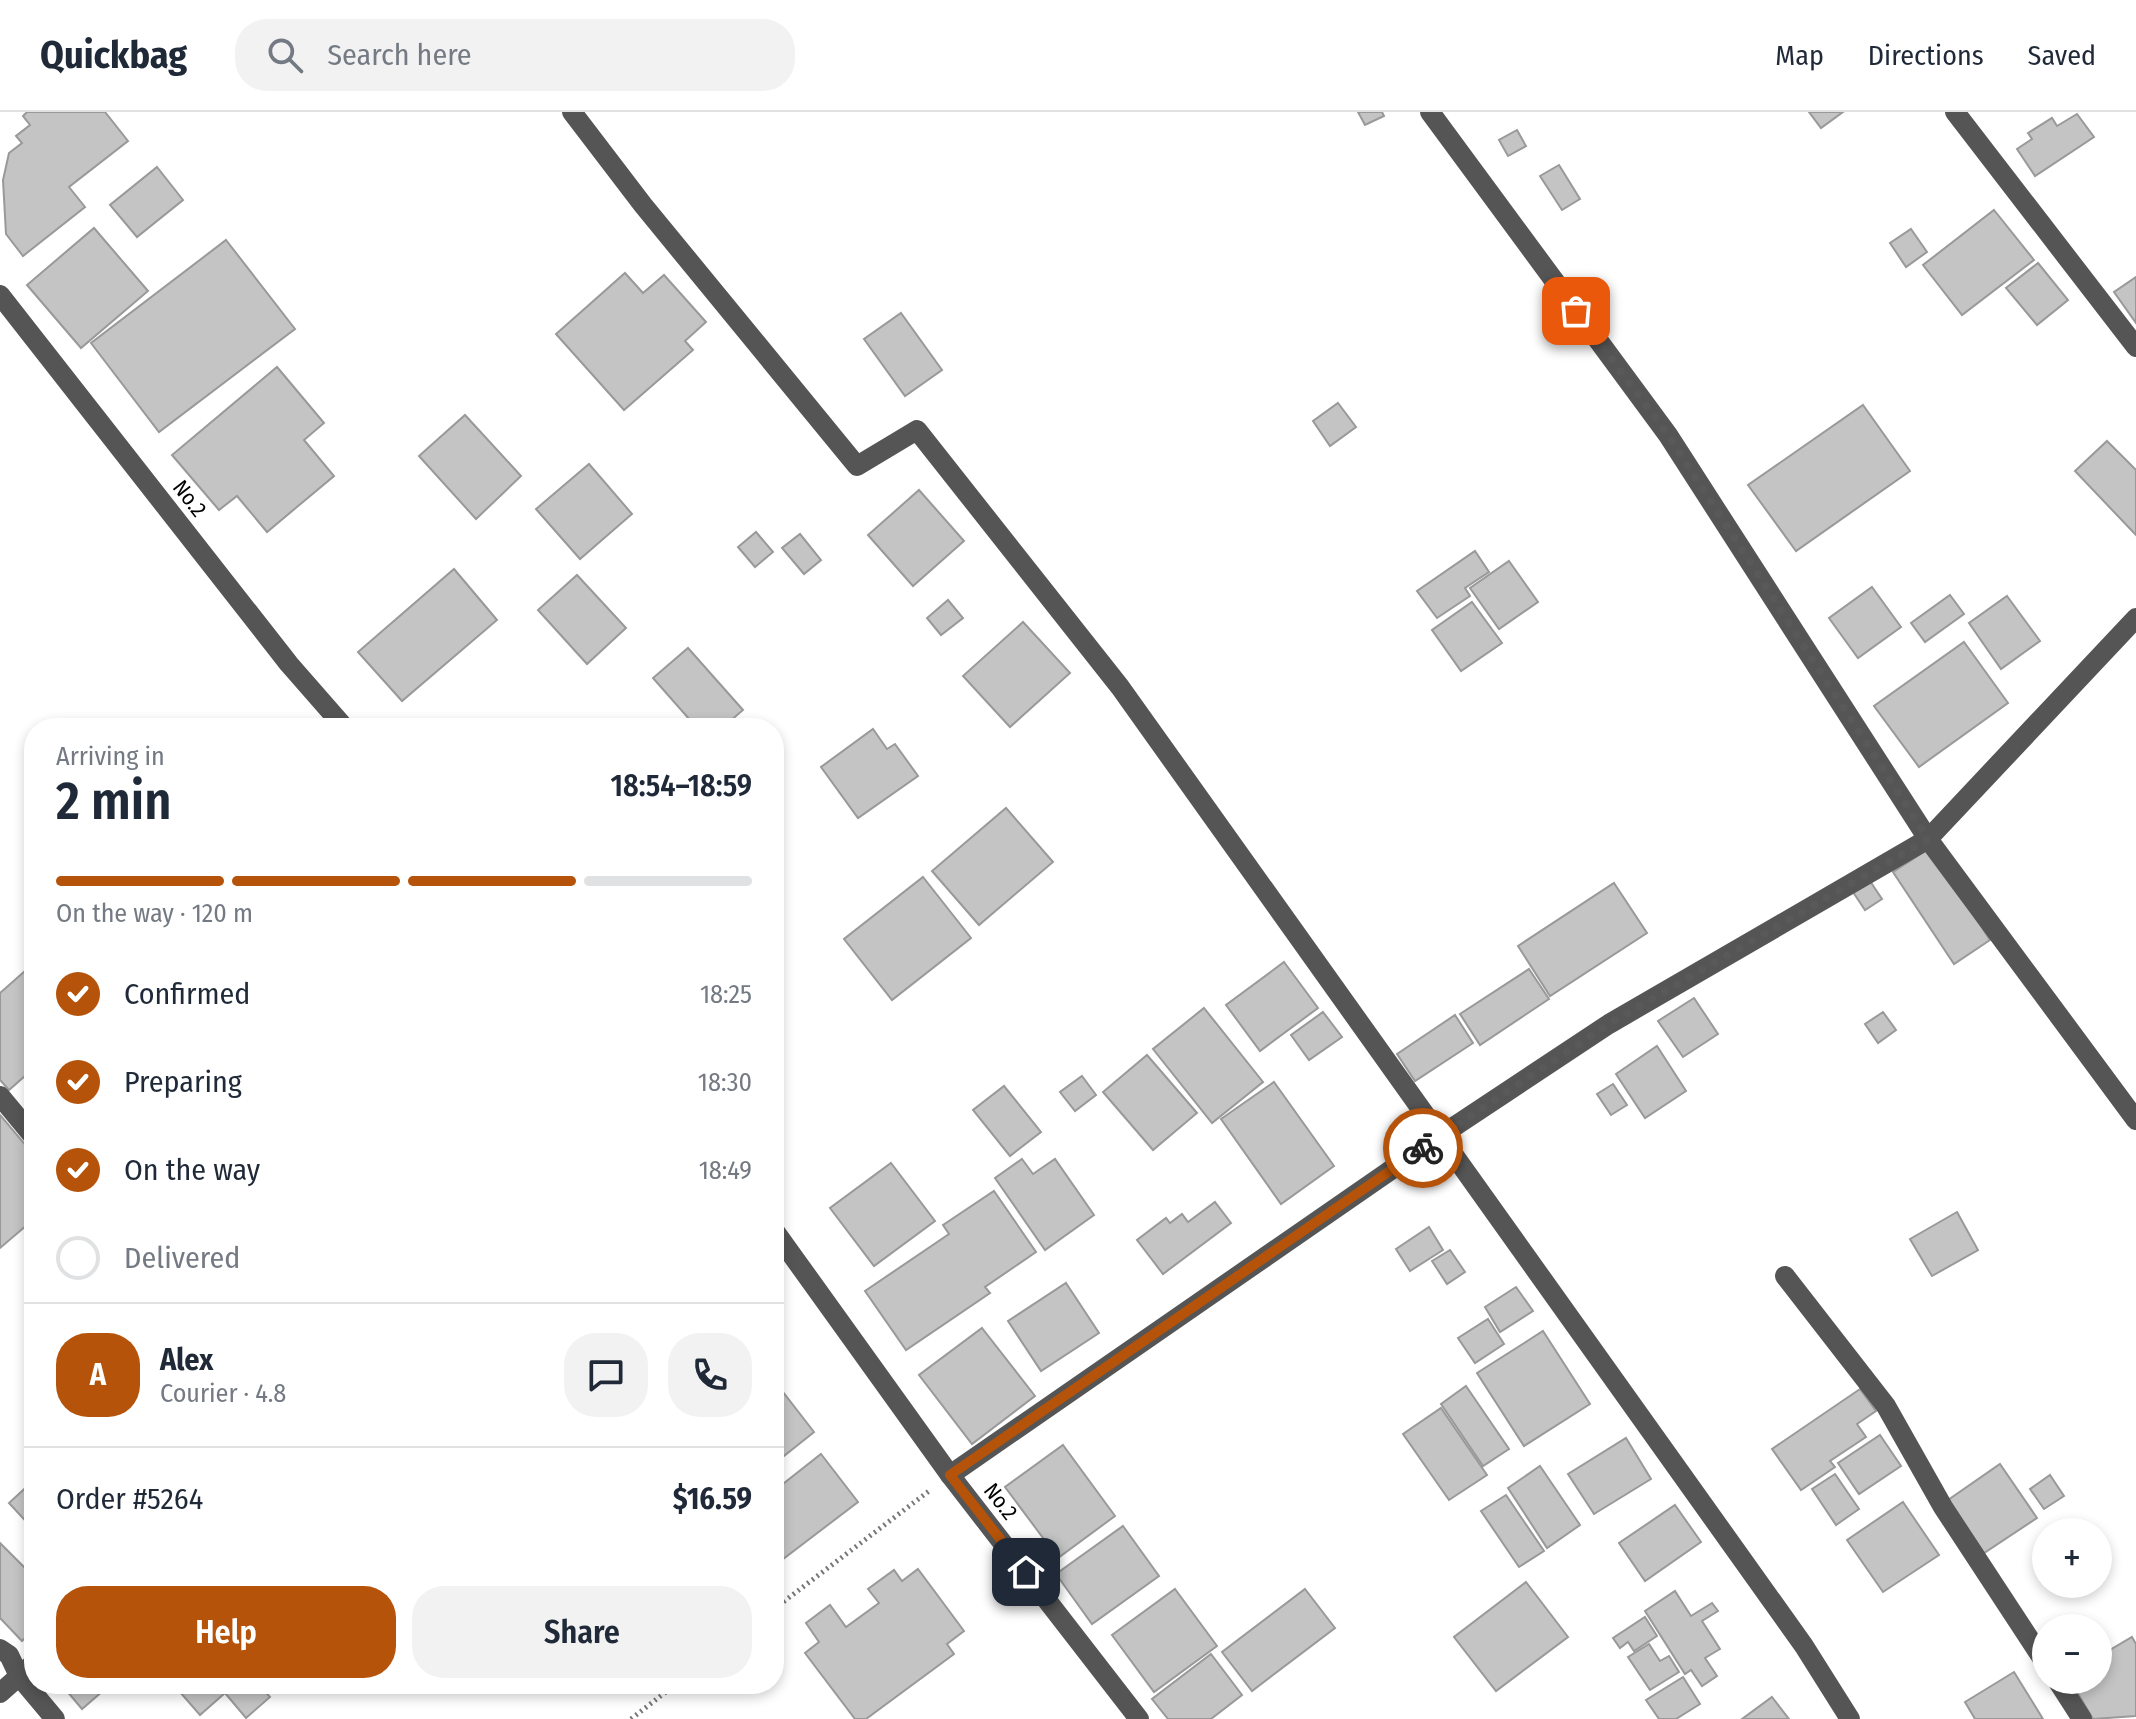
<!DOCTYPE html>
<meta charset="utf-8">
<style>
body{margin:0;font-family:"Fira Sans Condensed",sans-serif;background:#f2f2f3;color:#1f2937;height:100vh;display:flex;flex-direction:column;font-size:30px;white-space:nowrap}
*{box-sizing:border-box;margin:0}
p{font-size:26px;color:#747a83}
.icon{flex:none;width:44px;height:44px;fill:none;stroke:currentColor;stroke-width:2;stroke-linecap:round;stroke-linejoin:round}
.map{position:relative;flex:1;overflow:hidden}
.details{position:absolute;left:24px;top:606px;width:760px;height:976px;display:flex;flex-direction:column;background:#fff;border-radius:32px;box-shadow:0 4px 12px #0003}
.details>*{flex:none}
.controls{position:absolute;left:2032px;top:1406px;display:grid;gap:16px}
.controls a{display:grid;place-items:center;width:80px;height:80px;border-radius:50%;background:#fff;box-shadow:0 4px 12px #0003;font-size:40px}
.pin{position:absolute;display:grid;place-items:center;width:68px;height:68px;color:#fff;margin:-34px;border-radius:16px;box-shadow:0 4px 12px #0006}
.courier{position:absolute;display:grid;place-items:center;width:80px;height:80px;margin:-40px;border:6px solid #b45309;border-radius:50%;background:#fff;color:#222;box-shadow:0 2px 10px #0007}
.overview em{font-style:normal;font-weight:600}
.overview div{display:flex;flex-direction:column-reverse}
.overview{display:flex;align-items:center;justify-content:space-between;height:136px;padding:0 32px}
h1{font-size:52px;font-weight:600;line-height:60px}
.bar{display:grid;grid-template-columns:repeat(4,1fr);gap:12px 8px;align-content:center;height:96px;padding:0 32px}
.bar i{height:10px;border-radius:6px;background:#e0e1e3}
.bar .selected{background:#b45309}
.bar p{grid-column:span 4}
.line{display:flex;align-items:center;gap:20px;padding:0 32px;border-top:2px solid #e0e1e3}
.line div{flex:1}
.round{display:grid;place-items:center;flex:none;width:84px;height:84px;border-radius:32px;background:#f2f2f3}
ol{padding:0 32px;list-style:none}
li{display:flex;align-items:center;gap:24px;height:88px}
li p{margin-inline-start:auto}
li .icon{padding:8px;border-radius:50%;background:#b45309;color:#fff;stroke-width:4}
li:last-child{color:#747a83}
li i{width:44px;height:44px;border:4px solid #e0e1e3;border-radius:50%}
.button{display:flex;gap:16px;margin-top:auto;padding:16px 32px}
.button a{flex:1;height:92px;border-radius:32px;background:#b45309;color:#fff;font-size:32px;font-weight:600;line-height:92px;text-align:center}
.button a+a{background:#f2f2f3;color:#1f2937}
header{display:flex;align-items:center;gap:48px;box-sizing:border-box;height:112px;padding:0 40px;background:#fff;border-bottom:2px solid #e0e1e3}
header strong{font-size:38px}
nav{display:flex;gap:44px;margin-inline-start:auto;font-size:28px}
.search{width:560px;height:72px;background:#f2f2f3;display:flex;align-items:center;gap:20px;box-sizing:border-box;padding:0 28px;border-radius:32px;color:#747a83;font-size:30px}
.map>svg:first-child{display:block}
.building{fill:#c4c4c4;stroke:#999;stroke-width:2}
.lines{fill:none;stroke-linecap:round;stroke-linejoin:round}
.path{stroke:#777;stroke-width:5;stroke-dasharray:2 4;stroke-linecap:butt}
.minor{stroke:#555;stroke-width:20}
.done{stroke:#595959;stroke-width:8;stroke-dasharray:0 14.4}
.route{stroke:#b45309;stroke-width:10}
.labels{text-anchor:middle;stroke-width:6;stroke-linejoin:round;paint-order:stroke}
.street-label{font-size:22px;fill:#000;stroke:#fff}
</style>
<header>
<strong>Quickbag</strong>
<div class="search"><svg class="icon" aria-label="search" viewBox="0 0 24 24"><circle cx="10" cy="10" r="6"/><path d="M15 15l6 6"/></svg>Search here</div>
<nav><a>Map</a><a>Directions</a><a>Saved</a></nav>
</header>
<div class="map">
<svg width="2136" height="1607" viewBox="0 0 2136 1607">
<rect width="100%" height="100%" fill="#fff"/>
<g class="building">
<polygon points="27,0 105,0 128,29 69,75 85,95 23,144 6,122 3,68 9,41 22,31 16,24 30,13 23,4"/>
<polygon points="1358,0 1382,0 1384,4 1365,13"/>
<polygon points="1809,0 1843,0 1821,16"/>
<polygon points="2077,2 2094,25 2035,64 2017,37 2032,27 2028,21 2052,6 2057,14"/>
<polygon points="1517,18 1526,34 1508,44 1499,28"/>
<polygon points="1559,53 1580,87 1562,98 1540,64"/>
<polygon points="157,55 183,88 137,125 110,93"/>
<polygon points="1994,98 2034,148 1962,203 1923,153"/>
<polygon points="94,116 148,179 81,236 27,173"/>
<polygon points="1911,117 1927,140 1906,155 1890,131"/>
<polygon points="226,128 295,217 159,320 91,231"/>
<polygon points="2038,151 2068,188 2037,213 2006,176"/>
<polygon points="625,161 643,181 664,163 706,210 685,229 693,238 624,298 556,222"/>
<polygon points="2136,165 2136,211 2114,180"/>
<polygon points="901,201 942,258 905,284 864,227"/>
<polygon points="277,255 324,311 304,328 334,364 267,420 237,384 219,398 172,343"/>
<polygon points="1338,291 1356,315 1330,334 1313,309"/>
<polygon points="1863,293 1910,359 1796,439 1748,373"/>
<polygon points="465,303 521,364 476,407 419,344"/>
<polygon points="2107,329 2136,358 2136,423 2075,359"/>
<polygon points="589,352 632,402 580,447 536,397"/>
<polygon points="919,378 964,429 913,474 868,423"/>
<polygon points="756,420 773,440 755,455 738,435"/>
<polygon points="800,422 821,448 804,462 782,436"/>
<polygon points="1475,439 1489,460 1465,476 1470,484 1437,506 1417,479"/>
<polygon points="1509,449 1538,490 1499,517 1470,476"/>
<polygon points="454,457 497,508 402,589 358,540"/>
<polygon points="577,463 626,516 587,552 538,498"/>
<polygon points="1872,475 1901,515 1858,546 1829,506"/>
<polygon points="1950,483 1964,502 1925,530 1911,511"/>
<polygon points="2007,484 2040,529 2001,557 1969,511"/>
<polygon points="948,488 963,506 941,523 927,506"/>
<polygon points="1472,490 1502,531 1461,559 1432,518"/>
<polygon points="1023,510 1070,561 1010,615 963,564"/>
<polygon points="1964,530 2008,591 1919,655 1874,594"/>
<polygon points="688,536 743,598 722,616 697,616 653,566"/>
<polygon points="873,617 887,637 895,632 918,664 858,706 821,655"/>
<polygon points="1006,696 1053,750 979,813 932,759"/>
<polygon points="1930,736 1990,828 1954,852 1893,760"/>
<polygon points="923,765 971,826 892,888 844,827"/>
<polygon points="1870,769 1882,787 1865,798 1853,780"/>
<polygon points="1614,771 1647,821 1550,884 1518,834"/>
<polygon points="1284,850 1318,896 1260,939 1226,893"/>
<polygon points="34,851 34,956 9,978 0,968 0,881"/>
<polygon points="1529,857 1549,887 1480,933 1460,902"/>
<polygon points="1694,886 1718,922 1683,945 1658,909"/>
<polygon points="1204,896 1263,970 1212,1011 1153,937"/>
<polygon points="1323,900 1342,925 1309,948 1291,923"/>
<polygon points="1883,900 1896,918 1878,931 1865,912"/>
<polygon points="1455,903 1473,931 1415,969 1397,942"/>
<polygon points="1657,934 1686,979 1645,1006 1616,962"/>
<polygon points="1147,943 1197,1001 1153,1038 1103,980"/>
<polygon points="1082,964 1096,983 1075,999 1060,980"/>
<polygon points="1274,970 1334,1054 1281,1092 1221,1007"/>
<polygon points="1613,972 1627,993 1611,1003 1597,982"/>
<polygon points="1004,974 1041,1020 1010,1044 973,998"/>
<polygon points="0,1003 34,1043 34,1107 0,1136"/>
<polygon points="1022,1047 1033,1062 1055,1047 1094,1103 1045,1138 995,1066"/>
<polygon points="891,1051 935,1109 874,1154 830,1096"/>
<polygon points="994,1079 1036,1140 985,1175 990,1181 906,1238 865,1179 949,1122 943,1113"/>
<polygon points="1215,1090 1231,1111 1163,1162 1137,1128 1166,1106 1170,1111 1182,1102 1188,1110"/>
<polygon points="1957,1100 1978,1138 1932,1164 1910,1127"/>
<polygon points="1429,1115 1443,1138 1410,1159 1396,1137"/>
<polygon points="1450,1138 1465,1160 1447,1172 1432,1149"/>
<polygon points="1066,1171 1099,1221 1041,1259 1008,1209"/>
<polygon points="1516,1175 1533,1199 1500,1220 1485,1195"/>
<polygon points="1488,1207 1504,1232 1475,1251 1458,1226"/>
<polygon points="982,1216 1035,1284 972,1332 919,1263"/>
<polygon points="1543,1219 1590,1292 1524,1334 1477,1261"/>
<polygon points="1466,1274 1509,1337 1483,1354 1441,1292"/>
<polygon points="1860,1277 1876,1299 1857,1312 1866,1325 1830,1349 1835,1355 1801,1378 1772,1337"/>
<polygon points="783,1280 814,1320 774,1352 774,1287"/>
<polygon points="1441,1296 1487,1363 1449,1388 1403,1322"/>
<polygon points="1880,1323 1901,1354 1859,1382 1838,1351"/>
<polygon points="1626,1326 1651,1367 1594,1402 1568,1362"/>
<polygon points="1063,1333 1115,1404 1058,1446 1005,1375"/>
<polygon points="821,1342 858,1390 774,1454 774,1379"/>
<polygon points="2000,1352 2037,1406 1984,1441 1948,1388"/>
<polygon points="1540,1354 1580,1413 1547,1436 1508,1376"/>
<polygon points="1835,1362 1859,1397 1836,1413 1812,1377"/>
<polygon points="2050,1363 2064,1384 2044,1397 2030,1377"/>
<polygon points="33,1369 34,1370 34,1418 9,1391"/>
<polygon points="1506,1383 1544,1439 1519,1455 1481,1399"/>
<polygon points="1903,1390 1939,1443 1883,1480 1847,1428"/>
<polygon points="1675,1393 1701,1430 1645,1469 1619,1431"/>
<polygon points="1123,1414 1159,1464 1092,1512 1056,1462"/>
<polygon points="0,1431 34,1465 34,1517 22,1529 0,1506"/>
<polygon points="918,1457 964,1519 947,1532 954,1542 866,1607 855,1607 805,1541 819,1530 806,1511 830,1493 846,1515 879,1491 868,1477 894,1458 902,1469"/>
<polygon points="1526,1470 1568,1525 1496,1579 1454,1525"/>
<polygon points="1175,1477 1217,1534 1154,1580 1112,1523"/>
<polygon points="1305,1477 1335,1516 1252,1579 1222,1540"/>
<polygon points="1675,1479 1691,1504 1712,1491 1718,1499 1702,1509 1720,1537 1705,1546 1717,1564 1702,1574 1691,1558 1685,1562 1645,1499"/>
<polygon points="1645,1505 1657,1524 1634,1539 1628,1530 1620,1536 1613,1526"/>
<polygon points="2132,1525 2136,1532 2136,1604 2093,1607 2070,1568 2098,1568 2098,1545"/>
<polygon points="1649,1532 1660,1549 1669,1544 1679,1560 1650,1578 1628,1545"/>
<polygon points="1211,1542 1242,1583 1211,1607 1168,1607 1152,1587"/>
<polygon points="2014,1560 2043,1607 1975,1607 1965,1590"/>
<polygon points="1683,1565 1700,1592 1676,1607 1659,1607 1646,1588"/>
<polygon points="61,1572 111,1572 82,1597"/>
<polygon points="173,1572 258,1572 270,1585 246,1606 225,1581 200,1603"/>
<polygon points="1772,1585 1789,1607 1742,1607"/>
</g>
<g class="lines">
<g class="path">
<polyline points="774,1497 929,1379"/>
<polyline points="631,1607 676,1572"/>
</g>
<g class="minor">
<polyline points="572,0 643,93 857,354 917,318 1120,575 1804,1534 1850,1607"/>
<polyline points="1430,0 1668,323 1928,727 2136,1008"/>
<polyline points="1955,0 2136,235"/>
<polyline points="0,183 289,552 345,616"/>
<polyline points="0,984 34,1025"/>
<polyline points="774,1118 950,1363 1139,1607"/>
<polyline points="1785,1164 1886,1294 1943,1395 2046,1552"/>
<polyline points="950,1363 1440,1024 1609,912 1928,727 2136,506"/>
<polyline points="0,1537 9,1543 19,1564 55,1607"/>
<polyline points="2057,1568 2082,1607"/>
<polyline points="0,1581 34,1551"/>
</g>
</g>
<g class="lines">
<polyline class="done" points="1423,1036 1609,912 1928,727 1668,323 1576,199"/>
<polyline class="route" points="1026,1460 950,1363 1423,1036"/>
</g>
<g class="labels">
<g class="street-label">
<text transform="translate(190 386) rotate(52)" y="8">No.2</text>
<text transform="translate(1001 1389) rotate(52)" y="8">No.2</text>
</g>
</g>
</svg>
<div class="controls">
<a>+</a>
<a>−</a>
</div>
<div class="pin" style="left:1576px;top:199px;background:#ea580c"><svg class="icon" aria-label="bag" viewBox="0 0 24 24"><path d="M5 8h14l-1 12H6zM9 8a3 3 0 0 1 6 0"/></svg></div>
<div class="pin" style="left:1026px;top:1460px;background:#1f2937"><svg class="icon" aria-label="home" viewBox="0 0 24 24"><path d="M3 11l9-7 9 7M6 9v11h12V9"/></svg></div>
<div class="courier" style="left:1423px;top:1036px"><svg class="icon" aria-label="bike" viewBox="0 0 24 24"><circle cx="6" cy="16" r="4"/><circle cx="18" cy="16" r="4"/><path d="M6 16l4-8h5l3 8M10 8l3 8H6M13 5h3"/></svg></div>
<section class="details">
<div class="overview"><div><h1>2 min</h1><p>Arriving in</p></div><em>18:54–18:59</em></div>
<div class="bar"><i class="selected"></i><i class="selected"></i><i class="selected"></i><i></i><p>On the way · 120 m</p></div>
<ol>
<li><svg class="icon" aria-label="check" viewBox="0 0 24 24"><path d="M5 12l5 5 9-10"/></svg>Confirmed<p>18:25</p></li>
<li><svg class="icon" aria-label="check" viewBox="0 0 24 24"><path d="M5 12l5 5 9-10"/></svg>Preparing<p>18:30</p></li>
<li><svg class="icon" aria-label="check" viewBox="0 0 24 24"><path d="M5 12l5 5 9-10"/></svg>On the way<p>18:49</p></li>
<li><i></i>Delivered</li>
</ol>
<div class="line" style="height:144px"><b class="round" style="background:#b45309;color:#fff">A</b><div><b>Alex</b><p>Courier · 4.8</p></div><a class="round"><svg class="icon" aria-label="chat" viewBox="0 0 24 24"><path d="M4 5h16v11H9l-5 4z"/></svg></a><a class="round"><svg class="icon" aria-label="phone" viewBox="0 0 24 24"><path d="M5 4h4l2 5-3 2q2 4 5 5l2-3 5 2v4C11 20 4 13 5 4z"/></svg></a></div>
<div class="line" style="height:104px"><div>Order #5264</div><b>$16.59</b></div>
<div class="button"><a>Help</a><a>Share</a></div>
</section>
</div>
